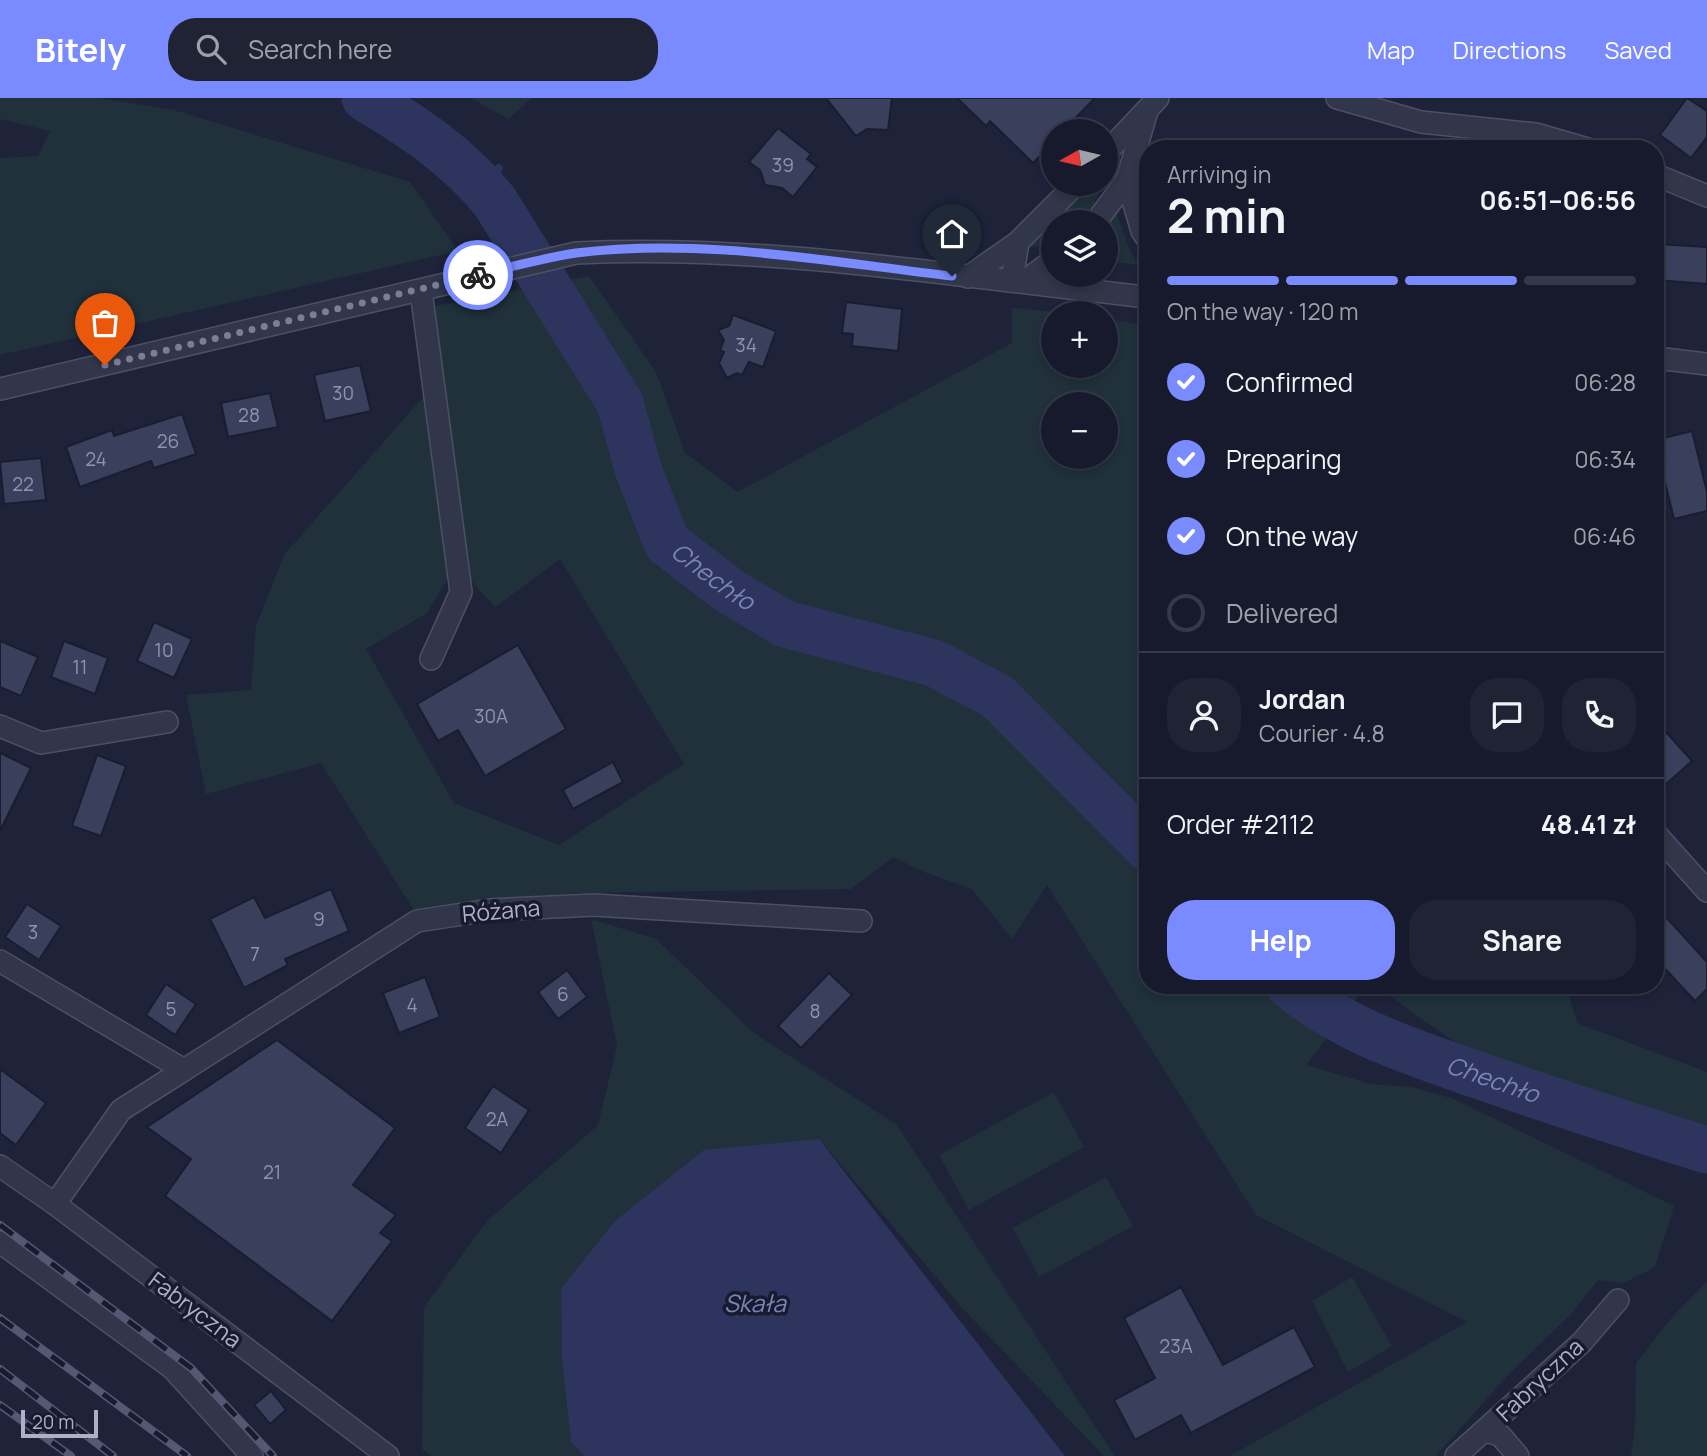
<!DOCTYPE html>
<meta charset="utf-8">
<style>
body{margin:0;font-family:Manrope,sans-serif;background:#1f2334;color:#f1f3f6;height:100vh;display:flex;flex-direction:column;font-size:26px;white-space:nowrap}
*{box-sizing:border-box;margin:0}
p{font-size:23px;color:#9ea1a9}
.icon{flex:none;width:38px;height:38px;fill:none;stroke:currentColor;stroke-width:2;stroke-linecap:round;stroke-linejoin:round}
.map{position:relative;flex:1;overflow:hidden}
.panel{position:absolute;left:1139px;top:42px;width:525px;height:854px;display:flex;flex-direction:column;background:#161a2c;border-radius:28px;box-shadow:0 4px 10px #0003,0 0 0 2px #353848}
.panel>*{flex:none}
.needle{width:46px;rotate:262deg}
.tools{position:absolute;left:1041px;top:21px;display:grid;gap:14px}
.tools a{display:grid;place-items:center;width:77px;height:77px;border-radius:50%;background:#161a2c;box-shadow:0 4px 10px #0003,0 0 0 2px #353848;font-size:35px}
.scale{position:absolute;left:21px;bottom:18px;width:77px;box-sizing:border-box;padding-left:7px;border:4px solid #adb0c7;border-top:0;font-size:19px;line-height:24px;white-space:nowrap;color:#adb0c7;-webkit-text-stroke:5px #181b2f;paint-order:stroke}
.pin{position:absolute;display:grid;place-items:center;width:60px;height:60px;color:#fff;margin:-72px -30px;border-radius:50% 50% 50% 0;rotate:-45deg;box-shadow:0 0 7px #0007}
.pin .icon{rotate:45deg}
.courier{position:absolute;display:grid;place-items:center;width:70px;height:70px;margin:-35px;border:5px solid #7a8bff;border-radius:50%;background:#fff;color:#222;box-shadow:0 2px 9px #0007}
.overview em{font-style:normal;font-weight:700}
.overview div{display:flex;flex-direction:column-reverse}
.overview{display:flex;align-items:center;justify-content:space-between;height:119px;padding:0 28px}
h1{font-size:46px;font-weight:700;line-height:52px}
.bar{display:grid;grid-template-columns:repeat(4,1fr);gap:10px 7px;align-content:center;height:84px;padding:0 28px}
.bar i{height:9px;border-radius:5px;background:#353848}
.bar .on{background:#7a8bff}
.bar p{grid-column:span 4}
.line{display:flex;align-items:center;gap:18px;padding:0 28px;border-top:2px solid #353848}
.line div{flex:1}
.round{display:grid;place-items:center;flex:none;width:74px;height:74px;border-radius:28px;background:#1f2334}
ol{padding:0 28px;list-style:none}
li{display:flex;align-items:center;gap:21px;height:77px}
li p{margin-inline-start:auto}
li .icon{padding:7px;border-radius:50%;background:#7a8bff;color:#fff;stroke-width:4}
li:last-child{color:#9ea1a9}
li i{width:38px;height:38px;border:4px solid #353848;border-radius:50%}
.primary-button{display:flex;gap:14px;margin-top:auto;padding:14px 28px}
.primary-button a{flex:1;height:80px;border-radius:28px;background:#7a8bff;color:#fff;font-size:28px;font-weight:700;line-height:80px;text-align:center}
.primary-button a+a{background:#1f2334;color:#f1f3f6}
header{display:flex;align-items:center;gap:42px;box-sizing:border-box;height:98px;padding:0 35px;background:#7a8bff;color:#fff}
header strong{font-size:33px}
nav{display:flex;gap:38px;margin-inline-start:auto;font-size:24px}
.search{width:490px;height:63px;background:#1f2334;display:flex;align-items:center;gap:18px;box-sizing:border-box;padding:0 24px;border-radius:28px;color:#9ea1a9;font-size:26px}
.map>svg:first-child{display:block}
.green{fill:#20313b;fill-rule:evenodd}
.water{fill:#2d355f}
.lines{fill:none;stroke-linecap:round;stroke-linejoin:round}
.stream{stroke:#2d355f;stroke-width:8}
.river{stroke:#2d355f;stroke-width:47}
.building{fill:#3a405b;stroke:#1a1d31;stroke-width:2}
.minor-casing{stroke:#4d5065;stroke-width:24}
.minor{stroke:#32364a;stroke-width:21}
.rail-casing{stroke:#545872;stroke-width:8}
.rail{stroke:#181b2f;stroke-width:5;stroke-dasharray:16;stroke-linecap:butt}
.done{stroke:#7b7f96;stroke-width:7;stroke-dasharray:0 12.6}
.route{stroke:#7a8bff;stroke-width:9}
.labels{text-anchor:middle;stroke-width:7;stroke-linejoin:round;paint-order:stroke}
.number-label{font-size:19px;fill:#9094ac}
.street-label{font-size:23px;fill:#adb0c7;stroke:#181b2f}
.water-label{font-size:24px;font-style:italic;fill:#7a84b7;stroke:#181b2f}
</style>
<header>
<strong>Bitely</strong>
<div class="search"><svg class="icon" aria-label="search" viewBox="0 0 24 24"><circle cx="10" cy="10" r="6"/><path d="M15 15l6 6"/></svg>Search here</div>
<nav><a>Map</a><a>Directions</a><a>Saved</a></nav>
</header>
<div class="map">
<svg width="1707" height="1358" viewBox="0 0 1707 1358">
<rect width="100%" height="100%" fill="#1e233a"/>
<g class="green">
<polygon points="0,0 98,0 174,12 410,84 458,153 0,257 0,60 38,58 50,33 0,21"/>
<polygon points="471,0 532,0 508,21"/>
<polygon points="1087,86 1105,86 1083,124 1054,124 1053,145 1028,150"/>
<polygon points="1115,111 1129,151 1139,167 1106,163 1106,125"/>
<path d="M589,178L656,274L685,355L738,394L1012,245V210L1069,215H1054V268H1106V221L1148,228V887H1367L1306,967L1371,986L1412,989L1454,1001L1674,1108L1655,1169L1624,1185L1598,1182L1572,1215L1507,1278L1436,1358H1230L1467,1224L1256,1117L1047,787L1012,841L972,791L924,774L893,759L851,791L578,795L496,801L415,814L321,665L206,696L186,597L251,592L256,528L284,457L424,298L453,472L427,515L366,551L454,705L559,747L684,666L560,461L495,509L464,475L430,209ZM1054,306H1106V359H1054Z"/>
<polygon points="591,821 656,841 754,935 896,1026 1115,1358 1104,1358 963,1211 819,1041 561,1191 562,1262 571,1344 584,1358 432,1358 422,1351 424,1209 487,1123 598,1027 617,948"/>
<polygon points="1374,887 1566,887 1577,925 1707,974 1707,1039 1473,957"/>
<polygon points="1054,994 1084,1049 969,1112 939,1057"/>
<polygon points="1106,1079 1133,1128 1039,1179 1013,1130"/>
<polygon points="1352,1179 1392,1248 1348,1274 1312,1203"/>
<polygon points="1707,1184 1707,1358 1631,1358 1635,1328 1636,1265 1673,1218"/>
</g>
<polygon class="water" points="819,1041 1064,1357 1066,1358 584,1358 571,1344 562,1262 561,1191 615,1123 704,1052"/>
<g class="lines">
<g class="stream">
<polyline points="484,92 499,70"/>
<polyline points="1539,1013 1549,1002"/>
</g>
<g class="river">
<path id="s1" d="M365,0C414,29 459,59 495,104L620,305L638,371L667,445L731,494L785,526L934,565L998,599L1148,750"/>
<path id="s2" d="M1289,887C1343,932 1409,953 1475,976C1552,1003 1629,1028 1707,1052"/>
</g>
</g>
<g class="building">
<polygon points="826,0 892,0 888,32 867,31 856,38"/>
<polygon points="957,0 1095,0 1063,33 1054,33 1054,44 1033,65 990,23 986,28"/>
<polygon points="1687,0 1707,13 1707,39 1691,60 1660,37"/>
<polygon points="778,30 811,56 807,61 817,69 793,99 782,90 765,87 760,72 749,64"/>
<polygon points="1656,146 1707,149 1707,186 1656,182"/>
<polygon points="846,204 902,211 898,253 852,248 853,236 842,235"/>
<polygon points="733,217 776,233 763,269 749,264 742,277 737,275 727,280 719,265 724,254 720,252 724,242 718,232 729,228"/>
<polygon points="360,267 371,313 325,323 314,277"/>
<polygon points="270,295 278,329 228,339 221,305"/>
<polygon points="182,316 196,356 154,370 151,363 80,389 66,349 112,332 114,338"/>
<polygon points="1692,333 1707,394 1707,413 1674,421 1659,360 1665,359 1660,341"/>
<polygon points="41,360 46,402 4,406 0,364"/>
<polygon points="154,524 192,541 174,580 137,563"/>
<polygon points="0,543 38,559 21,598 0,589"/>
<polygon points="64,543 108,560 95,596 51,579"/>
<polygon points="518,547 566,631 485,678 458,632 438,643 417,606"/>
<polygon points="1667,635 1692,663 1656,695 1656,645"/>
<polygon points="0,655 31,670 0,733"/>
<polygon points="97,657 126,668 101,738 72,728"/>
<polygon points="613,664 623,684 573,711 563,692"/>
<polygon points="331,791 349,833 285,861 288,867 244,890 210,821 254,799 265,820"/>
<polygon points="27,806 61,828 39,862 5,839"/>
<polygon points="1656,808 1707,864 1707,891 1695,903 1656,861"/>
<polygon points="567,872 587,899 558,921 538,894"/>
<polygon points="829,875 852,897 801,950 778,928"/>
<polygon points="425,879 440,919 399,935 383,895"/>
<polygon points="166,886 196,906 175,937 146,917"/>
<polygon points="277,942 395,1030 353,1087 396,1117 380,1135 392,1143 332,1223 165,1098 191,1061 147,1029"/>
<polygon points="0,971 46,1005 16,1047 0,1035"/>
<polygon points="493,988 529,1012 501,1055 465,1030"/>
<polygon points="1181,1189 1223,1267 1294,1229 1315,1269 1191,1335 1181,1317 1135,1342 1114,1302 1155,1280 1124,1220"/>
<polygon points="271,1293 286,1312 270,1326 254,1307"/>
</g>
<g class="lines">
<g class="minor-casing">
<g id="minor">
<polyline points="1337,0 1421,24 1536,36 1588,51"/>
<polyline points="1106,55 1158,0"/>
<polyline points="1656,77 1707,98"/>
<polyline points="1127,82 1142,133 1148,142"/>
<polyline points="1096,124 1127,82 1147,13"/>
<polyline points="968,179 1018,144"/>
<polyline points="1012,183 1018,144 1076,86"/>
<polyline points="1024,184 1054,161"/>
<polyline points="421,193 461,494 431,561"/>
<polyline points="1656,260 1707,266"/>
<path d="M0,291L576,155C767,146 958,179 1148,199"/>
<polyline points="0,628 41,645 167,624"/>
<polyline points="1656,736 1707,793"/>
<polyline points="0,863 184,972 121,1012 55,1106"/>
<polyline points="184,972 417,823 490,812 594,807 861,823"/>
<polyline points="0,1068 55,1106 388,1358"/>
<polyline points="0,1144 172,1270 252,1358"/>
<polyline points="1485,1333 1500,1337 1518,1358"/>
<polyline points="1456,1358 1582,1244 1618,1202"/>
</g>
</g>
<use href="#minor" class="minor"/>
<g class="rail-casing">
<g id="rail">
<polyline points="0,1127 191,1270 273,1358"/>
<polyline points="0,1220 187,1358"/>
<polyline points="0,1271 113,1358"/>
<polyline points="0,1307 71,1358"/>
</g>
</g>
<use href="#rail" class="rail"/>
</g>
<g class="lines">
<polyline class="done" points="105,267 478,177"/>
<path class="route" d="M478,177C510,169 543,160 576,155C700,139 829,164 952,178"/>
</g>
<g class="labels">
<g class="number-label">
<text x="783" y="74">39</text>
<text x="746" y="254">34</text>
<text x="343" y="302">30</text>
<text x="249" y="324">28</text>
<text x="168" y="350">26</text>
<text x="96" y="368">24</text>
<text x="23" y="393">22</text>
<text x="164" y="559">10</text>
<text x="80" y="576">11</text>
<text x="491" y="625">30A</text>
<text x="319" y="828">9</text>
<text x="33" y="841">3</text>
<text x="255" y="863">7</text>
<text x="563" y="903">6</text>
<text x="412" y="914">4</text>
<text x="171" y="918">5</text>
<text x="815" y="920">8</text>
<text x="497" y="1028">2A</text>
<text x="272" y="1081">21</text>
<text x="1176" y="1255">23A</text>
</g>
<g class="street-label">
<text transform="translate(501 813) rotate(-5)" y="8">Różana</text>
<text transform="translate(195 1212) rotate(37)" y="8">Fabryczna</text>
<text transform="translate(1540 1282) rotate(-43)" y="8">Fabryczna</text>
</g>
<g class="water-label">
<text dy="8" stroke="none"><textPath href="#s1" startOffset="609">Chechło</textPath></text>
<text dy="8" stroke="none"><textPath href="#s2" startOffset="226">Chechło</textPath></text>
<text x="755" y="1214">Skała</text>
</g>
</g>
</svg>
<div class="tools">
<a><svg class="needle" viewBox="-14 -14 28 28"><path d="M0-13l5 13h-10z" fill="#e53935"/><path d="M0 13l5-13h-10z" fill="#9ea1a9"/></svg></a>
<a><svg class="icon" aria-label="layers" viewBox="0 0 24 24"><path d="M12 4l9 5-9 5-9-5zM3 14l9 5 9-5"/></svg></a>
<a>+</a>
<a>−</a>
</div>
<div class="scale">20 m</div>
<div class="pin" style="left:105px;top:267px;background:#ea580c"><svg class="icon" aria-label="bag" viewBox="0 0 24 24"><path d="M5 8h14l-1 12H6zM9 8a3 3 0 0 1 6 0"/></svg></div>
<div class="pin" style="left:952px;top:178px;background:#1f2937"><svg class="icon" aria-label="home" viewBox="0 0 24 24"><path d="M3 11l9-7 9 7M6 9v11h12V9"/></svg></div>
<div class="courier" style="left:478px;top:177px"><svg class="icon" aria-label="bike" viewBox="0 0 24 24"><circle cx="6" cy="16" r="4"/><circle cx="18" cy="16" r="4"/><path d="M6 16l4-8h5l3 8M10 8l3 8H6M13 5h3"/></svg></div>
<section class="panel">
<div class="overview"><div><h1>2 min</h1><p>Arriving in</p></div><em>06:51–06:56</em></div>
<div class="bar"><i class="on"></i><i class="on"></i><i class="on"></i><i></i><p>On the way · 120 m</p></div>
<ol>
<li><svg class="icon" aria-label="check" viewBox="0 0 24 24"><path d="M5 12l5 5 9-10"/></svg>Confirmed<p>06:28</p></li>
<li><svg class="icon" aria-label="check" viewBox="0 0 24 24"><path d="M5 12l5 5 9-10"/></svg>Preparing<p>06:34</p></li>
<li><svg class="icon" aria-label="check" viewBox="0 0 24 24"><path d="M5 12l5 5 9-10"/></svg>On the way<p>06:46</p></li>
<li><i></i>Delivered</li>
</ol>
<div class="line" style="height:126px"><a class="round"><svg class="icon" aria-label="person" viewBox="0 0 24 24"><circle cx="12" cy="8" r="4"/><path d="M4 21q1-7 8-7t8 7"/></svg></a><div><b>Jordan</b><p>Courier · 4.8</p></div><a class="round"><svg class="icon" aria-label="chat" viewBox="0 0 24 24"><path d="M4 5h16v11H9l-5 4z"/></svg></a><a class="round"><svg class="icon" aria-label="phone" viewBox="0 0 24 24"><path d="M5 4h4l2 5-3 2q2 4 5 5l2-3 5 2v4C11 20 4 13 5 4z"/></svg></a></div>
<div class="line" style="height:91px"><div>Order #2112</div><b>48.41 zł</b></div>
<div class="primary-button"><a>Help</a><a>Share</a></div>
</section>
</div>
